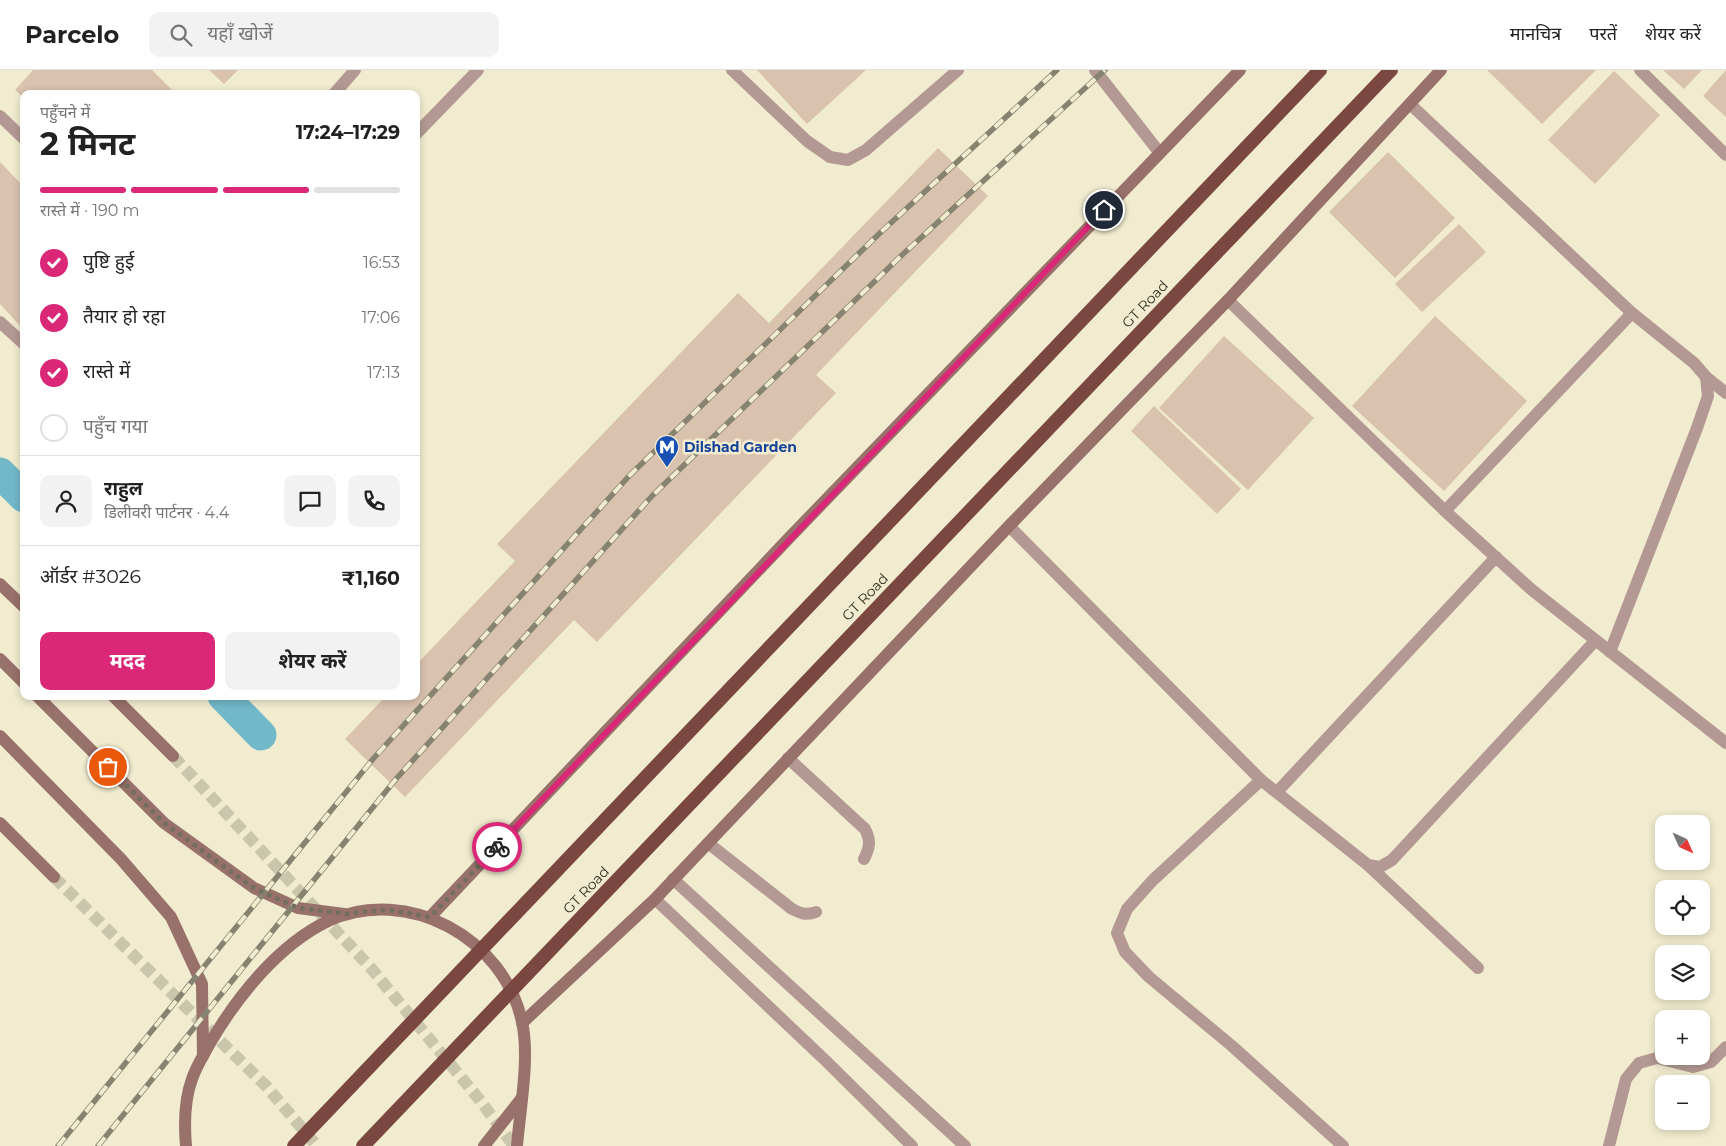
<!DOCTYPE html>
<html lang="hi">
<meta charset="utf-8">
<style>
body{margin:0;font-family:Montserrat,"Noto Sans Devanagari",sans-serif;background:#f2f2f2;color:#222;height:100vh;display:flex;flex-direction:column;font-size:19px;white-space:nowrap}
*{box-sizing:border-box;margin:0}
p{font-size:16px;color:#767676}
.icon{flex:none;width:28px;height:28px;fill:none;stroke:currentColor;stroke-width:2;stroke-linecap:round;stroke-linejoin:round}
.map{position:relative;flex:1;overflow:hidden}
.details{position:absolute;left:20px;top:20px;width:400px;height:610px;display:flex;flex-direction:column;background:#fff;border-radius:10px;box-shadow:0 2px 8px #0003}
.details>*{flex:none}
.needle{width:32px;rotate:135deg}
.fabs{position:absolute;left:1655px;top:745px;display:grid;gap:10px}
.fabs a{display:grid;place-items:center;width:55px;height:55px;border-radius:10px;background:#fff;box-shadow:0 2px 8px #0003;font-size:25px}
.pin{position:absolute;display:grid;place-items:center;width:42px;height:42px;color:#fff;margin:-21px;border:2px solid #fff;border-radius:50%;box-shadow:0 1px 5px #0007}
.courier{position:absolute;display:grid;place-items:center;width:50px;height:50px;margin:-25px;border:4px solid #db2777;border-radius:50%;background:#fff;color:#222;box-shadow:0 1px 6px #0007}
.headline em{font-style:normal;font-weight:700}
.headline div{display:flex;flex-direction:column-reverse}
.headline{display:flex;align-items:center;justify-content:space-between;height:85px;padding:0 20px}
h1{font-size:32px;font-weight:700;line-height:38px}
.bar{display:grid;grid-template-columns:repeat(4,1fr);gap:8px 5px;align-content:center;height:60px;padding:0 20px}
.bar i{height:6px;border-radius:4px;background:#e0e0e0}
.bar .on{background:#db2777}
.bar p{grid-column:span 4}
.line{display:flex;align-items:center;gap:12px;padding:0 20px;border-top:1px solid #e0e0e0}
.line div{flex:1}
.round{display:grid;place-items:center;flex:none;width:52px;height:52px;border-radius:10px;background:#f2f2f2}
ol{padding:0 20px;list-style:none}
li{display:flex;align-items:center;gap:15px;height:55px}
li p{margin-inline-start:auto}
li .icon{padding:5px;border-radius:50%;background:#db2777;color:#fff;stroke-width:4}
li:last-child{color:#767676}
li i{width:28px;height:28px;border:2px solid #e0e0e0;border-radius:50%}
.button{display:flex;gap:10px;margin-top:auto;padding:10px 20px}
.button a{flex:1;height:58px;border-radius:10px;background:#db2777;color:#fff;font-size:20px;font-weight:700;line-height:58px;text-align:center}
.button a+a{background:#f2f2f2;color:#222}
header{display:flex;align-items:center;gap:30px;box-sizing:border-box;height:70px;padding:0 25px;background:#fff;border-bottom:1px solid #e0e0e0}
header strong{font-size:24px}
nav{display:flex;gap:28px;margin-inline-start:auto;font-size:18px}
.search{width:350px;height:45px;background:#f2f2f2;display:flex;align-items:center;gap:12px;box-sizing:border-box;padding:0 18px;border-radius:10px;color:#767676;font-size:19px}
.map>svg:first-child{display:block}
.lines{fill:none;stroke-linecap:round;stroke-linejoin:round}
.canal{stroke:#71b9c9;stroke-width:31}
.building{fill:#d9c2ae}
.secondary-tunnel{stroke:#cac6ac;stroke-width:12;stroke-dasharray:12 6;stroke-linecap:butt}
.service{stroke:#b49893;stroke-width:12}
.minor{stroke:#b49893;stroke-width:12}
.tertiary{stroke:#b49893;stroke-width:12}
.secondary{stroke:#98716a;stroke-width:12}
.rail-casing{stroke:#868370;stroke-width:5.5}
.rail{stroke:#f1eccf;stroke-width:4;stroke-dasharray:11;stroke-linecap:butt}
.trunk-bridge{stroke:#7a4840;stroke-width:14}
.done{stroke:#726f5e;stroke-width:5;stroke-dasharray:0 9}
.route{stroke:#db2777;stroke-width:6}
.labels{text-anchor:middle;stroke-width:5;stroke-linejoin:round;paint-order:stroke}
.street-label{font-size:14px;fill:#2e2c21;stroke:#f1eccf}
.transit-label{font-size:14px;font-weight:bold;fill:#164399;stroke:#f1eccf;text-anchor:start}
</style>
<header>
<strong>Parcelo</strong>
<div class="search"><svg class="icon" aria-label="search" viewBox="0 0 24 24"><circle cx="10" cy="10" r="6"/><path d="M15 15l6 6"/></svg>यहाँ खोजें</div>
<nav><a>मानचित्र</a><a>परतें</a><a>शेयर करें</a></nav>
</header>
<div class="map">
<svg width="1726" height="1076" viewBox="0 0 1726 1076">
<rect width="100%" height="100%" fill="#f1eccf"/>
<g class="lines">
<g class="canal">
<polyline points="0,403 24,427"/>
<polyline points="223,626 261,665"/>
</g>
</g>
<g class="building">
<polygon points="33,0 152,0 176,24 24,24 24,28 15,20"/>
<polygon points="209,0 238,0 224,14"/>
<polygon points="757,0 866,0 807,54"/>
<polygon points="1487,0 1596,0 1542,54"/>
<polygon points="1663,0 1702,0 1684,19"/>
<polygon points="1726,0 1726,47 1703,26"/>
<polygon points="1614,1 1660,45 1595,114 1548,70"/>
<polygon points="938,78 988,126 816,305 836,323 597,572 574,550 405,727 345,669 386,626 416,626 416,595 515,491 497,474 738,223 769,253"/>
<polygon points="1388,82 1455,148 1395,208 1329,142"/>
<polygon points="0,92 24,117 24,260 0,234"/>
<polygon points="1459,154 1486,182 1422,242 1395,214"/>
<polygon points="1435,246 1527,331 1444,421 1352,336"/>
<polygon points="1224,266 1314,348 1248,420 1159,338"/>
<polygon points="1154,336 1241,419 1217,444 1131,361"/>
</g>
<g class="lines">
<g class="secondary-tunnel">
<polyline points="173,686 370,897 479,1029 514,1076"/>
<polyline points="54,807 266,1016 317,1076"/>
</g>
<g class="service">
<polyline points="334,24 355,0"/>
<polyline points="1410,34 1632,243 1694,293 1706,307 1708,326 1697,358 1610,582"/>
<polyline points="0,46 24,69"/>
<polyline points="0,252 24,274"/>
<polyline points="1445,441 1632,243"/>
<polyline points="1009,456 1261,710 1368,795 1380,797 1392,790 1595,571"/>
<path d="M788,688L865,759C871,771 870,777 864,789"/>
<polyline points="1261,710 1152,811 1127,839 1117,863 1125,882 1149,907 1232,976 1343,1076"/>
<polyline points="1277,722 1496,487"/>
<path d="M708,773L792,839C800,843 806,846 816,842"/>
<polyline points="1368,795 1478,898"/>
</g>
<g class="minor">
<polyline points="732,0 807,71 830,87 848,90 866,80 958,0"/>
<polyline points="1095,0 1159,82"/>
<polyline points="1640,0 1726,85"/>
<polyline points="416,64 478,0"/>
<polyline points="1228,230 1445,441 1532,520 1726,673"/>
<polyline points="1706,307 1726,323"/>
<polyline points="1609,1076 1626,1009 1639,993 1657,988 1693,997 1711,992 1726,977"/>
</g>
<g class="tertiary">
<polyline points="673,809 965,1076"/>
<polyline points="655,829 826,991 912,1076"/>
</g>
<g class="secondary">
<polyline points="0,514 24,537"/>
<polyline points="0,589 24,613"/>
<polyline points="37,626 164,753 254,818 298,838 344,844"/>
<polyline points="113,626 173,686"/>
<polyline points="0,666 121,789 171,847 202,914 203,986"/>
<polyline points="0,753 54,807"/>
<polyline points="430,847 789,468 1240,0"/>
<polyline points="522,953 655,829 1009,456 1228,230 1441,0"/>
<path d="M186,1076C184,1053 184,1031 192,1009C196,997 203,986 209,975C236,928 278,875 328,851C408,815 504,868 522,952C530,987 520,1039 517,1076"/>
<polyline points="484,1076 521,1029"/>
</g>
<g class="rail-casing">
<g id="rail">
<polyline points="58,1076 373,689 630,405 881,162 1057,0"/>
<polyline points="98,1076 396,709 652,426 902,185 1105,0"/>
</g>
</g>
<use href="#rail" class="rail"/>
<g class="trunk-bridge">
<polyline points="294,1076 1320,0"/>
<polyline points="363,1076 1391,0"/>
</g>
</g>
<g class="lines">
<polyline class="done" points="108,697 164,753 254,818 298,838 348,844 368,841 389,840 430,847 497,777"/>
<polyline class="route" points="497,777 1104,140"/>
</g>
<defs>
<g id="metro-pin" transform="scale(1.25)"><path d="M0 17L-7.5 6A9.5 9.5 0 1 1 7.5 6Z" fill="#1a4fb4" stroke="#f1eccf"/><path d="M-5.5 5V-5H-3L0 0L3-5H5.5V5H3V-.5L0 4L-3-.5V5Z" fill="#fff"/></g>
</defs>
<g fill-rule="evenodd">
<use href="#metro-pin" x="667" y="377"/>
</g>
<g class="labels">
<g class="street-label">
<text transform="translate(1145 234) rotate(-46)" y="5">GT Road</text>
<text transform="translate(865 527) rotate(-46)" y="5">GT Road</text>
<text transform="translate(586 820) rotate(-46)" y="5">GT Road</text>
</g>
<g class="transit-label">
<text x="684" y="382">Dilshad Garden</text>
</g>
</g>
</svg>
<div class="fabs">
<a><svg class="needle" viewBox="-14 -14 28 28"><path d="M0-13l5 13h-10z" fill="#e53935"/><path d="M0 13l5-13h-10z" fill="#767676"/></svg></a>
<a><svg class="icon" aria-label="locate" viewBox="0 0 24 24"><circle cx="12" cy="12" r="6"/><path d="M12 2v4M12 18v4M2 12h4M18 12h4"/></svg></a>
<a><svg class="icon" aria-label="layers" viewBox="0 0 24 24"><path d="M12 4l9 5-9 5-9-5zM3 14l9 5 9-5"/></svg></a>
<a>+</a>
<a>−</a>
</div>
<div class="pin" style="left:108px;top:697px;background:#ea580c"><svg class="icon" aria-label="bag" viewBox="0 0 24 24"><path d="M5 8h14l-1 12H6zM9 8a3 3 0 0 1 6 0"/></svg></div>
<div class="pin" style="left:1104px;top:140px;background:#1f2937"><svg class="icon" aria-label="home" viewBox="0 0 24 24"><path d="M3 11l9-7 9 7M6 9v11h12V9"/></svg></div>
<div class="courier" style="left:497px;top:777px"><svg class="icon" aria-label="bike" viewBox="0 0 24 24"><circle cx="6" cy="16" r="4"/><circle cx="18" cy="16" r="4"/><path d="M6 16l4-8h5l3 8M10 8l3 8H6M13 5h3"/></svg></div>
<section class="details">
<div class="headline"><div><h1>2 मिनट</h1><p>पहुँचने में</p></div><em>17:24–17:29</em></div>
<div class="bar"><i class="on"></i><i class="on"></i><i class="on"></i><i></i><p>रास्ते में · 190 m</p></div>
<ol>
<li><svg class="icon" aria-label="check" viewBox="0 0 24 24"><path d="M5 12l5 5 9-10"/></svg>पुष्टि हुई<p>16:53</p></li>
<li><svg class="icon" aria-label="check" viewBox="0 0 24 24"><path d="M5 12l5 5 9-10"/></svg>तैयार हो रहा<p>17:06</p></li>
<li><svg class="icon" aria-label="check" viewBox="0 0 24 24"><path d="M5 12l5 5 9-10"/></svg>रास्ते में<p>17:13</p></li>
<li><i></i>पहुँच गया</li>
</ol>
<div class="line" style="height:90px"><a class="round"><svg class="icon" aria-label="person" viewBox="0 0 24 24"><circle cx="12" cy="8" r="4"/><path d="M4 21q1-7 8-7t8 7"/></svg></a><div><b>राहुल</b><p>डिलीवरी पार्टनर · 4.4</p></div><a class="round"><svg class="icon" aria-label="chat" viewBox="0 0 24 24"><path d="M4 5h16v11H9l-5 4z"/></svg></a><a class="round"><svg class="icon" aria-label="phone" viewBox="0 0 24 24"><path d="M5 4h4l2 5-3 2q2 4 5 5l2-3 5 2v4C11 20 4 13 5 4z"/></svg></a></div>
<div class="line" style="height:65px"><div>ऑर्डर #3026</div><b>₹1,160</b></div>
<div class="button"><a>मदद</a><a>शेयर करें</a></div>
</section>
</div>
